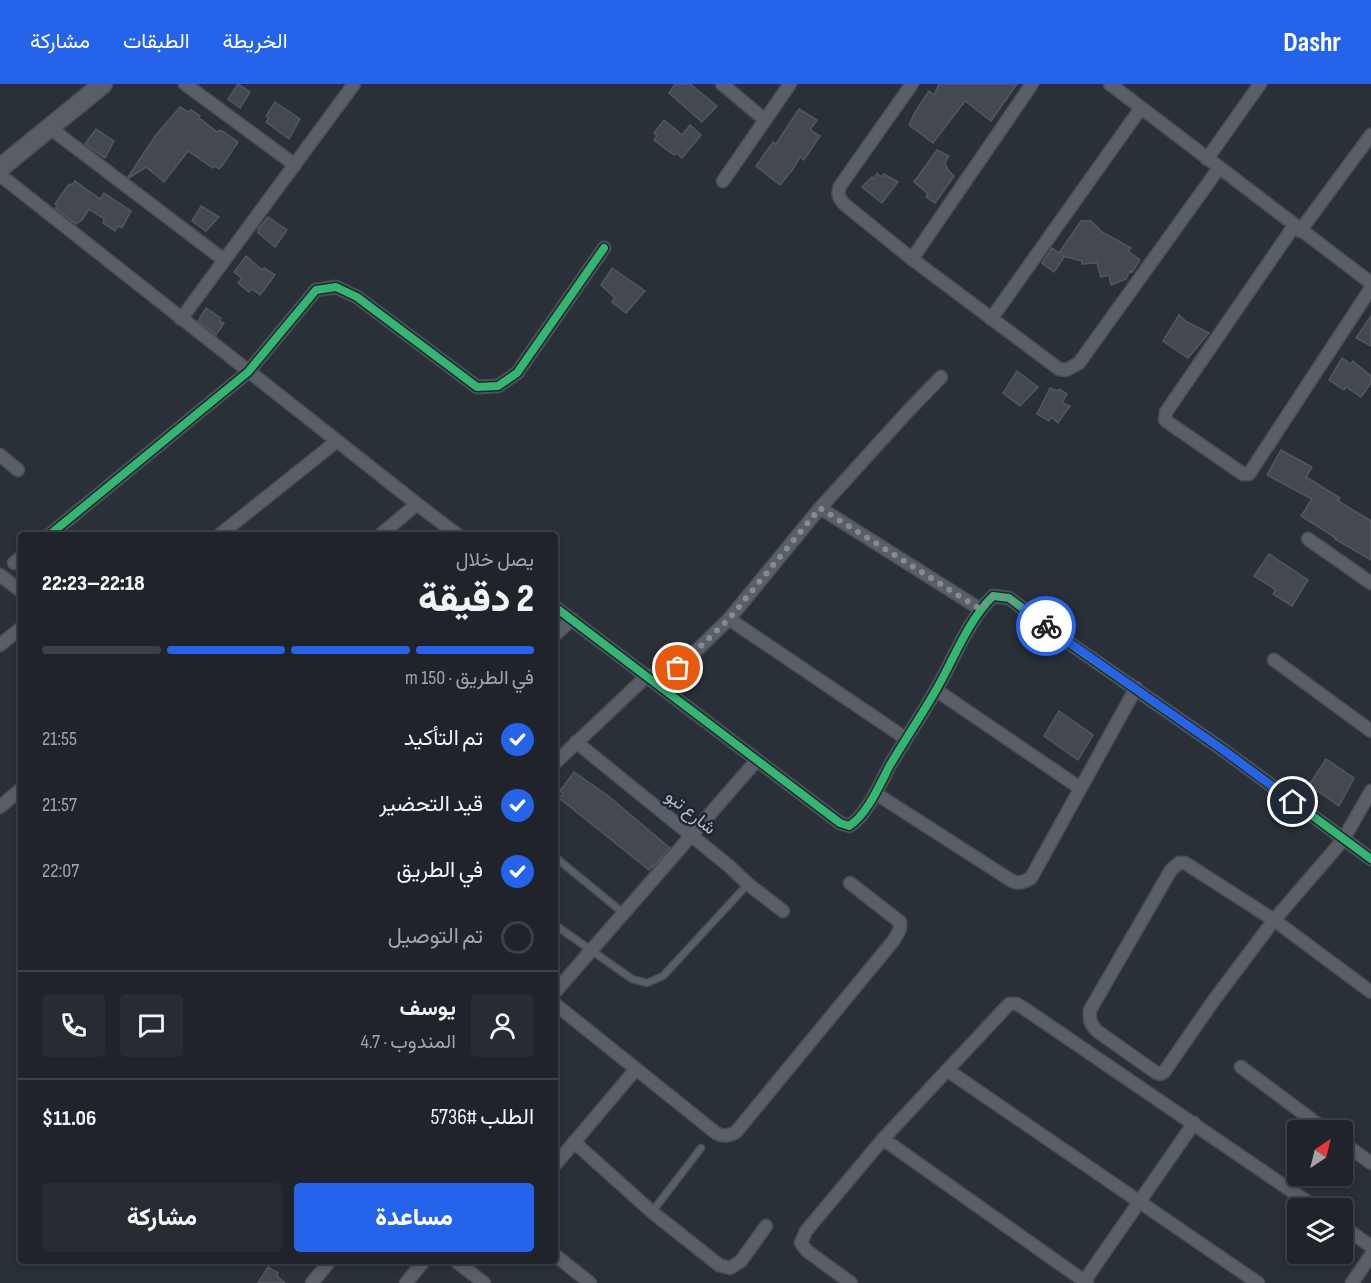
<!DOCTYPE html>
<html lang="ar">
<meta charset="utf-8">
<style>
body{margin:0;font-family:"Sofia Sans Condensed",Vazirmatn,sans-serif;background:#282c32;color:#f1f3f6;direction:rtl;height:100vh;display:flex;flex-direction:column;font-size:22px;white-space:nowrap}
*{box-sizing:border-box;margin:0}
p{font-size:20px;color:#a2a4a8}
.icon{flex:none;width:33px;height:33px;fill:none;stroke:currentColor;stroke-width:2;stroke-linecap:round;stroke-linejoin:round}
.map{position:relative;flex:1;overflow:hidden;direction:ltr}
.side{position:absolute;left:18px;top:448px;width:540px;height:732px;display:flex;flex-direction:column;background:#20242a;border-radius:6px;box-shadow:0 3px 9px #0003,0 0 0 2px #3d4147;direction:rtl}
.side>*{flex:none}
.needle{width:39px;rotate:35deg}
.buttons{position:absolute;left:1287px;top:1036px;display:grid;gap:12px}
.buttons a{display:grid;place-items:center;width:66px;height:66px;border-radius:6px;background:#20242a;box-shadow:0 3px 9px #0003,0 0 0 2px #3d4147;font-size:30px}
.pin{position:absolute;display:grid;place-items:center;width:51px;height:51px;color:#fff;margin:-26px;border:3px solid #fff;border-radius:50%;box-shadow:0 2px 6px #0007}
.courier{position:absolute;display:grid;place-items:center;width:60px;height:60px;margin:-30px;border:4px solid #2563eb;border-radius:50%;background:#fff;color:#222;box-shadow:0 2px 8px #0007}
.head em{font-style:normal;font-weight:800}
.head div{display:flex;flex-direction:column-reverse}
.head{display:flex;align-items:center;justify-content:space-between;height:102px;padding:0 24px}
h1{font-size:39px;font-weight:800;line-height:45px}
.bar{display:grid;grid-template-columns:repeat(4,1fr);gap:9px 6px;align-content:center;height:72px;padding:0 24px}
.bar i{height:8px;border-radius:4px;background:#3d4147}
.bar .selected{background:#2563eb}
.bar p{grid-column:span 4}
.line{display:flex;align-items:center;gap:15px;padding:0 24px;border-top:2px solid #3d4147}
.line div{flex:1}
.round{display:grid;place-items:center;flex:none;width:63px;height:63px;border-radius:6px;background:#282c32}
ol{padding:0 24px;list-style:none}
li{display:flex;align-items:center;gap:18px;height:66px}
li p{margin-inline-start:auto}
li .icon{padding:6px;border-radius:50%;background:#2563eb;color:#fff;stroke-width:4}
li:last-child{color:#a2a4a8}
li i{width:33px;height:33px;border:3px solid #3d4147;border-radius:50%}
.action{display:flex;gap:12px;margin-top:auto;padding:12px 24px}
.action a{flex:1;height:69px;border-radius:6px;background:#2563eb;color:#fff;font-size:24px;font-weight:800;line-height:69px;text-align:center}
.action a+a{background:#282c32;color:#f1f3f6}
header{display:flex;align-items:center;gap:36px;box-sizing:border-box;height:84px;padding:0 30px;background:#2563eb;color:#fff}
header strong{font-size:28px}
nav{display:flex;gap:33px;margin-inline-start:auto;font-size:21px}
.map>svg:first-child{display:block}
.building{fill:#444950;stroke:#52575f;stroke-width:1.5}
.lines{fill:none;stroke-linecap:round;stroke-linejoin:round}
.lane-casing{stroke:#484c53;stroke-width:9}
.street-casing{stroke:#484c53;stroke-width:15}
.secondary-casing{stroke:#484c53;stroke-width:21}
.lane{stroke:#5a5e66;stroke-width:6}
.street{stroke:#5a5e66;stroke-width:12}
.secondary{stroke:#595d64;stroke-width:18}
.cycleway-casing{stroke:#1d2633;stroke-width:11}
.cycleway{stroke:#33b770;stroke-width:8}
.done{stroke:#848b96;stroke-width:6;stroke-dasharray:0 10.8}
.route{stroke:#2563eb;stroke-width:8}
.labels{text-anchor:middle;stroke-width:5;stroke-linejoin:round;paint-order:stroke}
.street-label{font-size:18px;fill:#b4bcc9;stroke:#1d2633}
</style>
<header>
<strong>Dashr</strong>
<nav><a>الخريطة</a><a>الطبقات</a><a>مشاركة</a></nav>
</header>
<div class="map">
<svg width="1371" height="1199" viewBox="0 0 1371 1199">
<rect width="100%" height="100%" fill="#2a3038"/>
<g class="building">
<polygon points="238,0 250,8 240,24 228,15"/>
<polygon points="675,0 690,0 717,22 702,38 669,9"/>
<polygon points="939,0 1017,0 991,37 965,17 933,59 909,41 915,28 929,7 934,11"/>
<polygon points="275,18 300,35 289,55 266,38 269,34 266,32"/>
<polygon points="180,23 188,28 191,26 200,32 199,34 217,48 221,46 238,58 224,79 219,85 215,82 213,84 188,67 164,98 146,83 129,94 128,93 156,51"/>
<polygon points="799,25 817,36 810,46 820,52 804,76 800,73 793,85 780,101 756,82 773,58 776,60"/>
<polygon points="664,36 682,51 690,41 701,51 682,74 676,69 674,71 654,56 657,52 654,49"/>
<polygon points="96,45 114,57 105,74 85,60"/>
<polygon points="937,66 949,72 945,78 948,86 954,92 935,119 926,113 928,110 914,98"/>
<polygon points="877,89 882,93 884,90 898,98 882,119 862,103 872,93 874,95"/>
<polygon points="75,97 100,115 104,109 131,127 122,144 118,142 115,147 103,139 104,135 89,125 82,136 76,140 55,124 57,122 55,120 69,100 72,101"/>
<polygon points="201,122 219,133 206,147 192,137"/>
<polygon points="268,133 287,146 275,163 258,149 258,145"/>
<polygon points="1081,137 1091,137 1102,148 1131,164 1128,167 1140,176 1132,188 1130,187 1126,195 1111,201 1109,191 1101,193 1097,179 1082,180 1082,177 1063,172 1064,173 1054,188 1042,179 1052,164 1059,169"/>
<polygon points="246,172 262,186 264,184 275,191 260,211 252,205 249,208 238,199 242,194 234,188"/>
<polygon points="612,184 645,207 626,229 612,218 615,214 601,201"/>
<polygon points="206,224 221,234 220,238 224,239 216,251 198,237"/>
<polygon points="1179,231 1187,238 1209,249 1188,274 1163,257"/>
<polygon points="1371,232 1371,262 1356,254"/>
<polygon points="1342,274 1351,280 1353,277 1371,292 1371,299 1361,313 1346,303 1344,306 1329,296"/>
<polygon points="1017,287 1038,303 1020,322 1003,309"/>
<polygon points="1050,304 1058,307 1059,305 1067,310 1062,319 1070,322 1058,339 1051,333 1049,337 1037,330"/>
<polygon points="1281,366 1312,383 1306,393 1340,414 1338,417 1371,437 1371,476 1335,455 1336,454 1301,432 1312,415 1267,391"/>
<polygon points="1269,470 1308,496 1292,522 1273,510 1276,506 1254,492"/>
<polygon points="1059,627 1093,651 1078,676 1044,652"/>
<polygon points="1326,675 1354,694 1339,722 1309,701"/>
<polygon points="574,688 607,711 670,764 653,783 652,782 649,786 559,714 563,710 560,707"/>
<polygon points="268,1183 278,1189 277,1192 285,1199 258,1199"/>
</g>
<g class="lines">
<g class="lane-casing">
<g id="lane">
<polyline points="555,773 622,828"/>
<polyline points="555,841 632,895 647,899 663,892 748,800"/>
<polyline points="652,1128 701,1064"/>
</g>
</g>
<g class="street-casing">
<g id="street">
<polyline points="185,0 295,81"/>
<polyline points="722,0 765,36"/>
<path d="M912,0L840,102C837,110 839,114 844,120L912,175L1059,285L1066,286L1079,279L1219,84"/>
<polyline points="1110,0 1371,199"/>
<polyline points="50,44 224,176"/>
<polyline points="1207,75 1260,0"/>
<polyline points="0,91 417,420 459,452"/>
<polyline points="723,97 790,0"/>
<polyline points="1294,142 1166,328 1165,336 1169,339 1243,390 1249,390 1371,204"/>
<polyline points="1300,147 1371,51"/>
<polyline points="912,175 1032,0"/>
<polyline points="181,235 354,0"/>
<polyline points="991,235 1141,24"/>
<polyline points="0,371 18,386"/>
<polyline points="820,424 980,525"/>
<polyline points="48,452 248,288 316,206 336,203 357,213 477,303 498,302 517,289 604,164"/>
<polyline points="218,452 337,357"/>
<polyline points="379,452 417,420"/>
<polyline points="1308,455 1371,499"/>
<polyline points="14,479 21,473"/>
<polyline points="0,491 21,507"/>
<path d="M555,523L840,739L849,742C867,731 880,700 890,681C905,656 921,632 936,606C954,575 967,538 993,512L1009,514L1065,556L1226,668L1371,775"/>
<polyline points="729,535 905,654"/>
<polyline points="555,551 572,535"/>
<polyline points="0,561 21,544"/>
<polyline points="1274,576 1371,647"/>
<polyline points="661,601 729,535 820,424 909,326 941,293"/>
<polyline points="936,606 1080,704"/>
<polyline points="576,658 729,782 748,800 783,827"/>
<polyline points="555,679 648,591"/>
<path d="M1371,707L1343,756L1274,836L1214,916L1164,988L1160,990L1155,988L1097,947C1090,940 1089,935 1090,926L1171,786L1179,779H1185L1274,836L1371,908"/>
<path d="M875,709L1012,797C1019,800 1024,798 1031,794L1136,604"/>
<polyline points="0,723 21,705"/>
<polyline points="555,908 757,676"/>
<path d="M555,920L716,1049C724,1053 728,1052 736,1048L894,856L900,845V838L850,799"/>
<polyline points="1241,983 1327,1047"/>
<polyline points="947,986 1258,1199"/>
<polyline points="883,1055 1087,1199"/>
<polyline points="574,1058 652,1128 719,1181 730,1184 741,1177 766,1142"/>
<polyline points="1342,1058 1371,1079"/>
<polyline points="555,1081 636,985"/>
<polyline points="1342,1142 1371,1162"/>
<polyline points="555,1171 590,1199"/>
<polyline points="457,1178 484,1199"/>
<polyline points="312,1199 329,1178"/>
<polyline points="406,1199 423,1178"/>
<polyline points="851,1199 807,1167 801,1159 806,1147 883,1055 1009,920 1017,920 1025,925 1318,1125"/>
<polyline points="1083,1199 1194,1039"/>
<polyline points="1352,1199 1371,1171"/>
</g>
</g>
<g class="secondary-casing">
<polyline id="secondary" points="0,84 103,0"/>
</g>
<use href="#lane" class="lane"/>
<use href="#street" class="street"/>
<use href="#secondary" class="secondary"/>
<g class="cycleway-casing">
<g id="cycleway">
<polyline points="48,452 248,288 316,206 336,203 357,213 477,303 498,302 517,289 604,164"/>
<path d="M555,523L840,739L849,742C867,731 880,700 890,681C905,656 921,632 936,606C954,575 967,538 993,512L1009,514L1065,556L1226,668L1371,775"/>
</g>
</g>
<use href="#cycleway" class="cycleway"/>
</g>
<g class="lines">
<polyline class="done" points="678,584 729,535 820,424 980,525 993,512 1009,514 1046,542"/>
<polyline class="route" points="1046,542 1226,668 1293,718"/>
</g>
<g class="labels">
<g class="street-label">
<text transform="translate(691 728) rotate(39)" y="6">شارع تبو</text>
</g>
</g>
</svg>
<div class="buttons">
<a><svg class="needle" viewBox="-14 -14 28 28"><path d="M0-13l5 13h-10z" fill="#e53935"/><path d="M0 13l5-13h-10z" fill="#a2a4a8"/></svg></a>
<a><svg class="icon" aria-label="layers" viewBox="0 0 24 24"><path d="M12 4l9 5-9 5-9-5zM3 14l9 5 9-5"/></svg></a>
</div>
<div class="pin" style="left:678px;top:584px;background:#ea580c"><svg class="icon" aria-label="bag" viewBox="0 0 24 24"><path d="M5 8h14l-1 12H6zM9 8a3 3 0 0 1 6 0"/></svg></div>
<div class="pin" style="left:1293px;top:718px;background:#1f2937"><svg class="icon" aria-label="home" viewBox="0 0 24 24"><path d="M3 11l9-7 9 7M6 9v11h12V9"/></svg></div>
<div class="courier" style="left:1046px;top:542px"><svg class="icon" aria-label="bike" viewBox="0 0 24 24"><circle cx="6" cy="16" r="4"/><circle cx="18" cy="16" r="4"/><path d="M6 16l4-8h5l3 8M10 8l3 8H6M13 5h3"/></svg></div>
<section class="side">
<div class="head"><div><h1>2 دقيقة</h1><p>يصل خلال</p></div><em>22:18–22:23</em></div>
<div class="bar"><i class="selected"></i><i class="selected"></i><i class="selected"></i><i></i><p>في الطريق · 150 m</p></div>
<ol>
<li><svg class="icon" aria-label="check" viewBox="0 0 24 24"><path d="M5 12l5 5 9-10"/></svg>تم التأكيد<p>21:55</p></li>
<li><svg class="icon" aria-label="check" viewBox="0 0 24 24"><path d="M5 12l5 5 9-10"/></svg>قيد التحضير<p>21:57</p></li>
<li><svg class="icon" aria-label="check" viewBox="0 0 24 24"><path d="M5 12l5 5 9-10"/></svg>في الطريق<p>22:07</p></li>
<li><i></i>تم التوصيل</li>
</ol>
<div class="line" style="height:108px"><a class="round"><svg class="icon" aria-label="person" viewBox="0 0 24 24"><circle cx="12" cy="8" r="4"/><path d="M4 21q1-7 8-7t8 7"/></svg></a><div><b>يوسف</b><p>المندوب · 4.7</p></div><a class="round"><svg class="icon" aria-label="chat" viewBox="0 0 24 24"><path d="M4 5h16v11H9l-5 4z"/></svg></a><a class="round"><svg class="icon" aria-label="phone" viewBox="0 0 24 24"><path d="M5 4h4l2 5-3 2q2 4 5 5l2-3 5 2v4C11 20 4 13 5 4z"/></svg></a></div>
<div class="line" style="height:78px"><div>الطلب #5736</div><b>$11.06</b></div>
<div class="action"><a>مساعدة</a><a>مشاركة</a></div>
</section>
</div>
